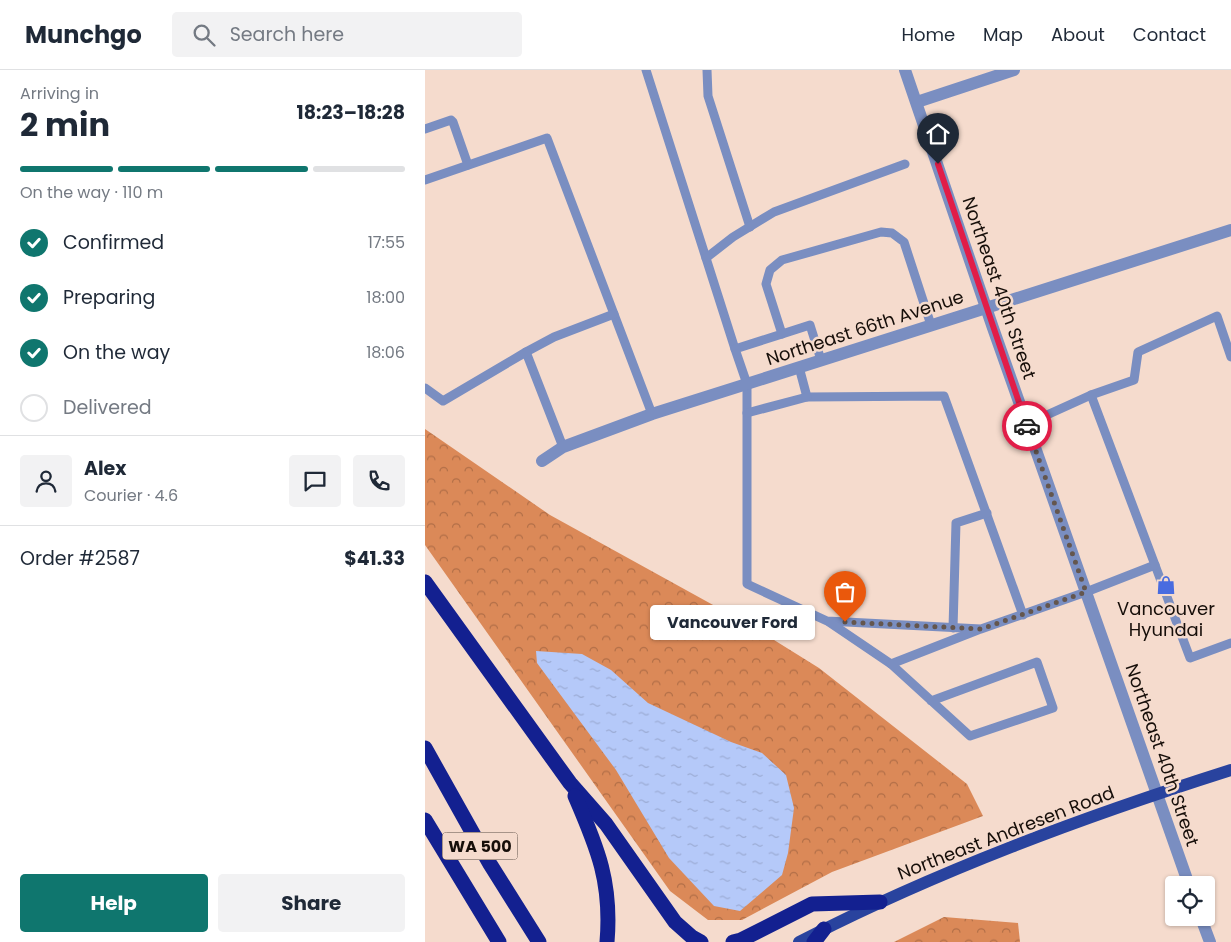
<!DOCTYPE html>
<meta charset="utf-8">
<style>
body{margin:0;font-family:Poppins,sans-serif;background:#f2f2f3;color:#1f2937;height:100vh;display:flex;flex-direction:column;font-size:19px;white-space:nowrap}
*{box-sizing:border-box;margin:0}
p{font-size:16px;color:#747a83}
.icon{flex:none;width:28px;height:28px;fill:none;stroke:currentColor;stroke-width:2;stroke-linecap:round;stroke-linejoin:round}
.map{position:relative;flex:1;overflow:hidden}
.drawer{display:flex;flex-direction:column;background:#fff;width:425px}
.drawer>*{flex:none}
.controls{position:absolute;left:740px;top:806px;display:grid;gap:10px}
.controls a{display:grid;place-items:center;width:50px;height:50px;border-radius:5px;background:#fff;box-shadow:0 1px 4px #0004;font-size:25px}
.pin{position:absolute;display:grid;place-items:center;width:42px;height:42px;color:#fff;margin:-51px -21px;border-radius:50% 50% 50% 0;rotate:-45deg;box-shadow:0 0 5px #0007}
.pin .icon{rotate:45deg}
.courier{position:absolute;display:grid;place-items:center;width:50px;height:50px;margin:-25px;border:4px solid #e11d48;border-radius:50%;background:#fff;color:#222;box-shadow:0 1px 6px #0007}
.bubble{position:absolute;height:35px;border-radius:5px;background:#fff;box-shadow:0 1px 4px #0004;font-size:16px;font-weight:700;line-height:35px;text-align:center}
.headline em{font-style:normal;font-weight:700}
.headline div{display:flex;flex-direction:column-reverse}
.headline{display:flex;align-items:center;justify-content:space-between;height:85px;padding:0 20px}
h1{font-size:32px;font-weight:700;line-height:38px}
.bar{display:grid;grid-template-columns:repeat(4,1fr);gap:8px 5px;align-content:center;height:60px;padding:0 20px}
.bar i{height:6px;border-radius:4px;background:#e0e1e3}
.bar .selected{background:#0f766e}
.bar p{grid-column:span 4}
.line{display:flex;align-items:center;gap:12px;padding:0 20px;border-top:1px solid #e0e1e3}
.line div{flex:1}
.round{display:grid;place-items:center;flex:none;width:52px;height:52px;border-radius:5px;background:#f2f2f3}
ol{padding:0 20px;list-style:none}
li{display:flex;align-items:center;gap:15px;height:55px}
li p{margin-inline-start:auto}
li .icon{padding:5px;border-radius:50%;background:#0f766e;color:#fff;stroke-width:4}
li:last-child{color:#747a83}
li i{width:28px;height:28px;border:2px solid #e0e1e3;border-radius:50%}
.primary-button{display:flex;gap:10px;margin-top:auto;padding:10px 20px}
.primary-button a{flex:1;height:58px;border-radius:5px;background:#0f766e;color:#fff;font-size:20px;font-weight:700;line-height:58px;text-align:center}
.primary-button a+a{background:#f2f2f3;color:#1f2937}
header{display:flex;align-items:center;gap:30px;box-sizing:border-box;height:70px;padding:0 25px;background:#fff;border-bottom:1px solid #e0e1e3}
header strong{font-size:24px}
nav{display:flex;gap:28px;margin-inline-start:auto;font-size:18px}
.search{width:350px;height:45px;background:#f2f2f3;display:flex;align-items:center;gap:12px;box-sizing:border-box;padding:0 18px;border-radius:5px;color:#747a83;font-size:19px}
main{display:flex;flex:1;min-height:0}
.map>svg:first-child{display:block}
.forest{fill:url(#forest-crowns)}
.water{fill:url(#water-ripples)}
.lines{fill:none;stroke-linecap:round;stroke-linejoin:round}
.service{stroke:#7a8ec1;stroke-width:9}
.minor{stroke:#7a8ec1;stroke-width:12}
.tertiary{stroke:#7a8ec1;stroke-width:12}
.primary{stroke:#29439e;stroke-width:12}
.motorway{stroke:#132090;stroke-width:15}
.done{stroke:#64564e;stroke-width:5;stroke-dasharray:0 9}
.route{stroke:#e11d48;stroke-width:6}
.labels{text-anchor:middle;stroke-width:5;stroke-linejoin:round;paint-order:stroke}
.shield{fill:#f5dbcd;stroke:#594c44;stroke-width:1}
.shield-label{font-size:16px;font-weight:bold;fill:#160e09}
.street-label{font-size:18px;fill:#160e09;stroke:#f5dbcd}
.poi-label{font-size:18px;fill:#160e09;stroke:#f5dbcd}
</style>
<header>
<strong>Munchgo</strong>
<div class="search"><svg class="icon" aria-label="search" viewBox="0 0 24 24"><circle cx="10" cy="10" r="6"/><path d="M15 15l6 6"/></svg>Search here</div>
<nav><a>Home</a><a>Map</a><a>About</a><a>Contact</a></nav>
</header>
<main>
<section class="drawer">
<div class="headline"><div><h1>2 min</h1><p>Arriving in</p></div><em>18:23–18:28</em></div>
<div class="bar"><i class="selected"></i><i class="selected"></i><i class="selected"></i><i></i><p>On the way · 110 m</p></div>
<ol>
<li><svg class="icon" aria-label="check" viewBox="0 0 24 24"><path d="M5 12l5 5 9-10"/></svg>Confirmed<p>17:55</p></li>
<li><svg class="icon" aria-label="check" viewBox="0 0 24 24"><path d="M5 12l5 5 9-10"/></svg>Preparing<p>18:00</p></li>
<li><svg class="icon" aria-label="check" viewBox="0 0 24 24"><path d="M5 12l5 5 9-10"/></svg>On the way<p>18:06</p></li>
<li><i></i>Delivered</li>
</ol>
<div class="line" style="height:90px"><a class="round"><svg class="icon" aria-label="person" viewBox="0 0 24 24"><circle cx="12" cy="8" r="4"/><path d="M4 21q1-7 8-7t8 7"/></svg></a><div><b>Alex</b><p>Courier · 4.6</p></div><a class="round"><svg class="icon" aria-label="chat" viewBox="0 0 24 24"><path d="M4 5h16v11H9l-5 4z"/></svg></a><a class="round"><svg class="icon" aria-label="phone" viewBox="0 0 24 24"><path d="M5 4h4l2 5-3 2q2 4 5 5l2-3 5 2v4C11 20 4 13 5 4z"/></svg></a></div>
<div class="line" style="height:65px"><div>Order #2587</div><b>$41.33</b></div>
<div class="primary-button"><a>Help</a><a>Share</a></div>
</section>
<div class="map">
<svg width="806" height="872" viewBox="0 0 806 872">
<defs>
<pattern id="forest-crowns" width="20" height="18" patternUnits="userSpaceOnUse" patternTransform="scale(1.25)"><rect width="20" height="18" fill="#db8958"/><path d="M2 6a3 3 0 1 1 6 0M12 15a3 3 0 1 1 6 0" fill="none" stroke="#b16e47"/></pattern>
<pattern id="water-ripples" width="26" height="14" patternUnits="userSpaceOnUse" patternTransform="scale(1.25)"><rect width="26" height="14" fill="#b5c9f9"/><path d="M2 4q2-2 4 0t4 0M15 11q2-2 4 0t4 0" fill="none" stroke="#9babd4"/></pattern>
</defs>
<rect width="100%" height="100%" fill="#f5dbcd"/>
<g class="forest">
<polygon points="0,359 125,445 328,557 394,598 542,714 558,746 407,802 317,850 283,850 245,821 0,475"/>
<polygon points="519,847 593,853 595,872 469,872"/>
</g>
<polygon class="water" points="111,581 157,584 186,600 223,633 306,672 337,683 361,705 369,738 363,783 357,805 315,841 289,836 244,788 191,700 112,593"/>
<g class="lines">
<g class="service">
<polyline points="221,0 310,279"/>
<polyline points="282,0 283,26 325,157"/>
<polyline points="0,59 26,50 28,52 43,95"/>
<polyline points="0,110 122,68 227,344"/>
<polyline points="281,188 308,167 349,142 480,94"/>
<polyline points="506,255 479,172 467,163 456,162 357,190 345,200 341,214 357,264 310,279 322,314 322,514 402,551 556,559 661,522 730,495 765,588 806,573"/>
<polyline points="357,264 385,255 396,290"/>
<polyline points="101,282 129,267 189,244"/>
<polyline points="374,297 382,327 519,326 598,545"/>
<polyline points="0,318 18,331 101,282 138,377"/>
<polyline points="666,325 730,495"/>
<polyline points="322,343 382,327"/>
<polyline points="602,354 666,325 709,310 713,282 792,246 806,287"/>
<polyline points="404,552 466,594"/>
<polyline points="528,558 531,453 562,443"/>
<polyline points="506,631 612,592 628,638 545,666 466,594 553,560"/>
</g>
<g class="minor">
<polyline points="492,32 589,0"/>
<polyline points="117,391 138,377 227,344 561,238"/>
</g>
<g class="tertiary">
<polyline points="480,0 568,258 764,815"/>
<polyline points="561,238 806,160"/>
<polyline points="776,848 785,872"/>
</g>
<path class="primary" d="M374,872C512,801 658,747 806,700"/>
<g class="motorway">
<polyline points="0,512 145,713 181,754 250,852 267,867 276,872"/>
<polyline points="0,678 65,794 114,872"/>
<path d="M150,726C173,779 187,813 182,872"/>
<polyline points="0,750 74,872"/>
<polyline points="308,872 316,870 387,834 455,832"/>
<polyline points="389,872 399,859"/>
</g>
</g>
<g class="lines">
<polyline class="done" points="420,552 556,559 661,522 602,356"/>
<polyline class="route" points="513,94 602,356"/>
</g>
<defs>
<g id="shop-bare" transform="scale(1.5)"><path d="M-5-2.5h2.3a2.7 3.5 0 0 1 5.4 0H5L5.5 6h-11ZM-1.5-2.5h3a1.5 2.3 0 0 0-3 0Z" fill="#496ce0" stroke="#f5dbcd" stroke-width="2.5" paint-order="stroke"/></g>
</defs>
<g fill-rule="evenodd">
<use href="#shop-bare" x="741" y="515"/>
</g>
<g class="labels">
<rect class="shield" x="17.5" y="762.5" width="75" height="27" rx="4"/>
<g class="shield-label">
<text x="55" y="782">WA 500</text>
</g>
<g class="street-label">
<text transform="translate(574 218) rotate(71)" y="6">Northeast 40th Street</text>
<text transform="translate(440 258) rotate(-18)" y="6">Northeast 66th Avenue</text>
<text transform="translate(737 685) rotate(71)" y="6">Northeast 40th Street</text>
<text transform="translate(581 763) rotate(-21)" y="6">Northeast Andresen Road</text>
</g>
<g class="poi-label">
<text x="741" y="545">Vancouver<tspan x="741" dy="21">Hyundai</tspan></text>
</g>
</g>
</svg>
<div class="controls">
<a><svg class="icon" aria-label="locate" viewBox="0 0 24 24"><circle cx="12" cy="12" r="6"/><path d="M12 2v4M12 18v4M2 12h4M18 12h4"/></svg></a>
</div>
<div class="pin" style="left:420px;top:552px;background:#ea580c"><svg class="icon" aria-label="bag" viewBox="0 0 24 24"><path d="M5 8h14l-1 12H6zM9 8a3 3 0 0 1 6 0"/></svg></div>
<div class="pin" style="left:513px;top:94px;background:#1f2937"><svg class="icon" aria-label="home" viewBox="0 0 24 24"><path d="M3 11l9-7 9 7M6 9v11h12V9"/></svg></div>
<div class="courier" style="left:602px;top:356px"><svg class="icon" aria-label="car" viewBox="0 0 24 24"><path d="M5 17H2v-5l4-1 3-4h7l3 4 3 1v5h-3M9 17h6M6 11h13"/><circle cx="7" cy="17" r="2"/><circle cx="17" cy="17" r="2"/></svg></div>
<div class="bubble" style="left:225px;top:535px;width:165px">Vancouver Ford</div>
</div>
</main>
